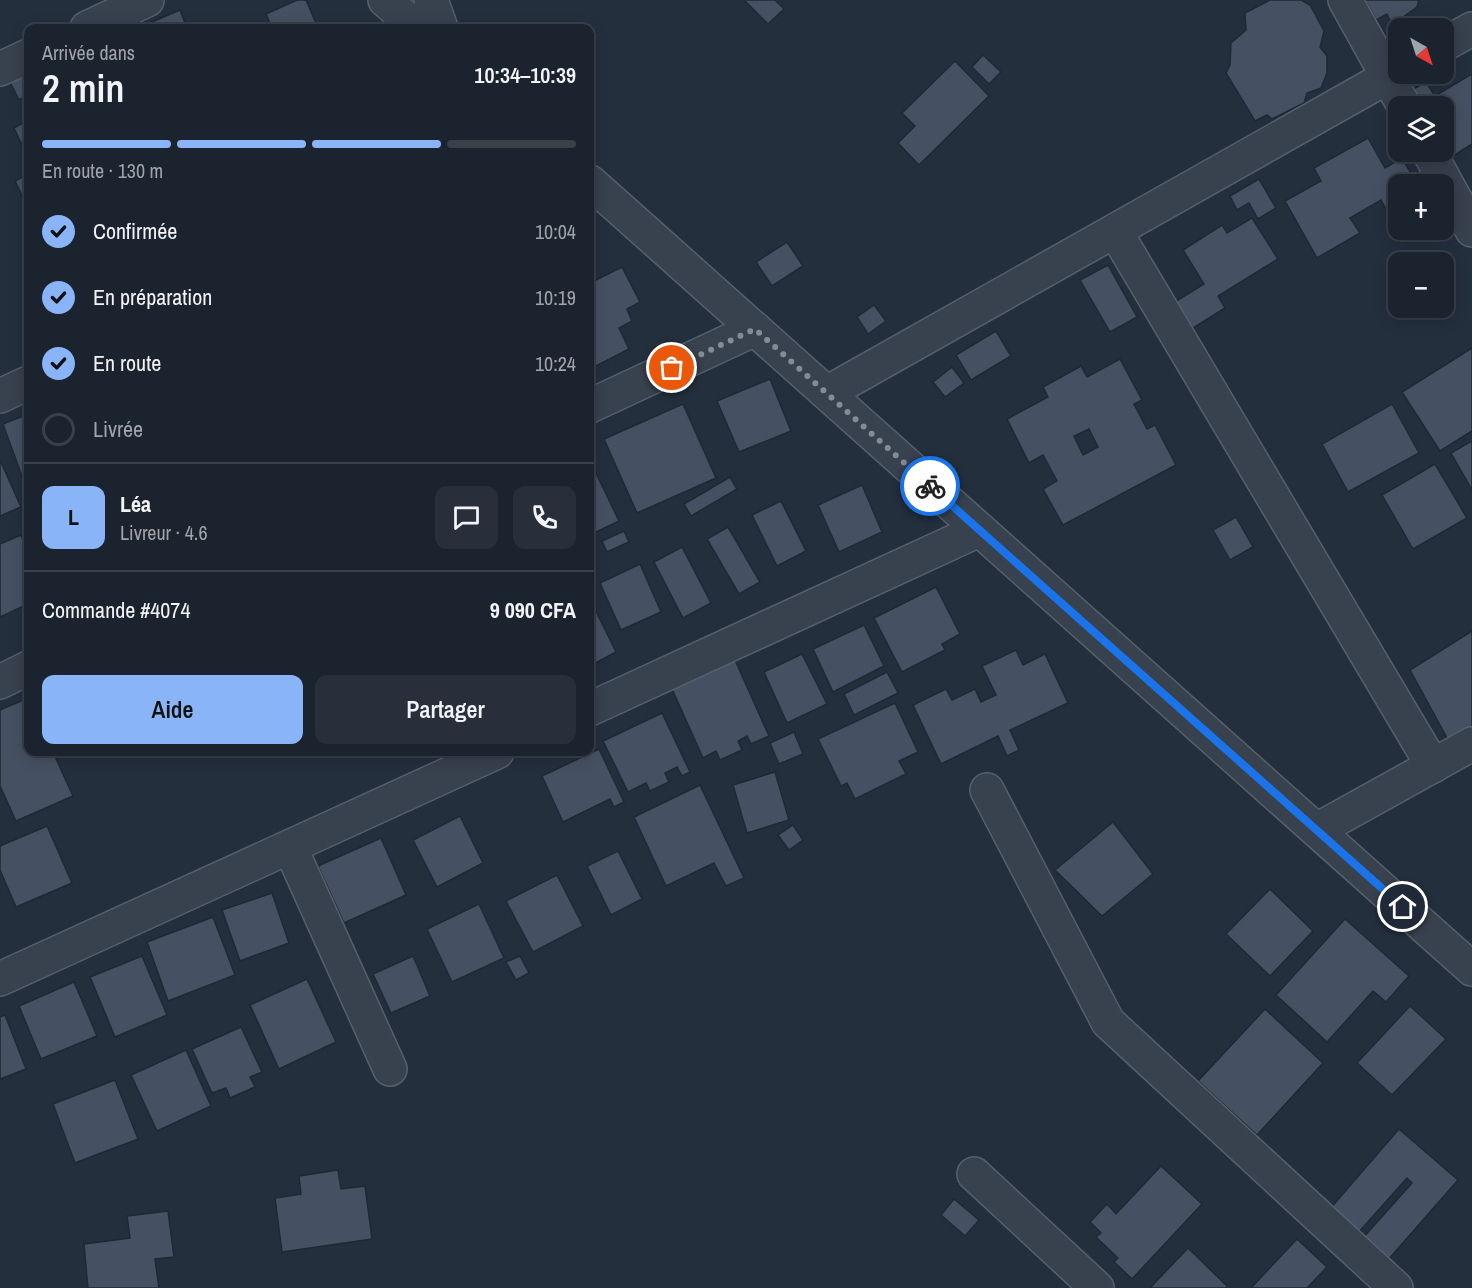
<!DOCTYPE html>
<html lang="fr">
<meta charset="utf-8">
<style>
body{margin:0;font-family:"Archivo Narrow",sans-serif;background:#282f3a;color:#f1f3f6;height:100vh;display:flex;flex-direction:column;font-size:22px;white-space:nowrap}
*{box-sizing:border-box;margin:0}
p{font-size:20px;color:#a0a4aa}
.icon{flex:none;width:33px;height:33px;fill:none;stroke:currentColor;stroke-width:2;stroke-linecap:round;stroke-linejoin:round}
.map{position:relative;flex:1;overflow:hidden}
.side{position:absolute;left:24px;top:24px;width:570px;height:732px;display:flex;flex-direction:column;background:#1b232e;border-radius:12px;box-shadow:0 3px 15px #0003,0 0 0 2px #39404a}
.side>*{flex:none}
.needle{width:39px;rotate:141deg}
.fabs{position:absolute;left:1388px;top:18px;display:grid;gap:12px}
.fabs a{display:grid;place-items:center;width:66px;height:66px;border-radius:12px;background:#1b232e;box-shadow:0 3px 15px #0003,0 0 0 2px #39404a;font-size:30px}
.pin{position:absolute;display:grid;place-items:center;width:51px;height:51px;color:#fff;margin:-26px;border:3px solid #fff;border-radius:50%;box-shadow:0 2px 6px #0007}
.courier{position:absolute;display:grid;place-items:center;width:60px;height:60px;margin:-30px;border:4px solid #1a73e8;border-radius:50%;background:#fff;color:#222;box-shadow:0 2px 8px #0007}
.head em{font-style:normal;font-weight:600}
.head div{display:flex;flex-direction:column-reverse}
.head{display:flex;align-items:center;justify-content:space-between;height:102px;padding:0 18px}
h1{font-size:39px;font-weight:600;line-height:45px}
.bar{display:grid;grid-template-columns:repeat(4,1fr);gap:9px 6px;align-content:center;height:72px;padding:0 18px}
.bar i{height:8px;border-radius:4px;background:#39404a}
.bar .active{background:#8ab4f8}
.bar p{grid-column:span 4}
.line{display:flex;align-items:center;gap:15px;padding:0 18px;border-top:2px solid #39404a}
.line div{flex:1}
.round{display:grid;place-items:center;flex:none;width:63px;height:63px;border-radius:12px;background:#282f3a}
ol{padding:0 18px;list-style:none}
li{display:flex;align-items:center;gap:18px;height:66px}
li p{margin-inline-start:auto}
li .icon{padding:6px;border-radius:50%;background:#8ab4f8;color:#111;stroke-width:4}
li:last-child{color:#a0a4aa}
li i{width:33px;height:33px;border:3px solid #39404a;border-radius:50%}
.button{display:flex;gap:12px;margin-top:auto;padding:12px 18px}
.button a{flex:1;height:69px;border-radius:12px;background:#8ab4f8;color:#111;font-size:24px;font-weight:600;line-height:69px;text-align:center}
.button a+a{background:#282f3a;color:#f1f3f6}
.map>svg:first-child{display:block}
.building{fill:#455162;stroke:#1f2835;stroke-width:1.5;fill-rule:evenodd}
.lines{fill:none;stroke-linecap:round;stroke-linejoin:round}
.minor-casing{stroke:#565f6c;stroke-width:36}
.minor{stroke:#38414e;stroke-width:33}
.done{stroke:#828b98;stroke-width:6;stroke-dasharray:0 10.8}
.route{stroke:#1a73e8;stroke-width:8}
</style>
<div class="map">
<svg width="1472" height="1288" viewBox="0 0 1472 1288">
<rect width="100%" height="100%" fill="#242f3e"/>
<g class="building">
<polygon points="297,0 306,0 318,28 272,28 266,14"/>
<polygon points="744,0 775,0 784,9 768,24"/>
<polygon points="1270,0 1301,0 1310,5 1324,31 1320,47 1327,56 1327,73 1321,88 1307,93 1304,103 1272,119 1267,115 1255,121 1226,73 1230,65 1231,43 1246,30 1245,13"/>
<polygon points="1365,0 1419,0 1417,7 1392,25 1387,14 1376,20"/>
<polygon points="180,10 187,28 155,28 152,22"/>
<polygon points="983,55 1001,72 989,84 972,67"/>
<polygon points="955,61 989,96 919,165 898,143 915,126 902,113"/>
<polygon points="28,72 28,95 19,100 10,82"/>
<polygon points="1472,74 1472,144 1450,158 1443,146 1443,106 1420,106 1410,91 1426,82 1435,96"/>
<polygon points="28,120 28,158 14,128"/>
<polygon points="1368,138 1385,168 1402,158 1417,184 1398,184 1398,209 1389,214 1381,200 1350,218 1360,233 1317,258 1285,201 1321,181 1314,168"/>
<polygon points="28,174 28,208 15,181"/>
<polygon points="1259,179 1276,208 1258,219 1249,203 1237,210 1230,196"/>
<polygon points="1252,218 1278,259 1218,296 1225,308 1190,330 1173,303 1204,284 1183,250 1222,225 1227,233"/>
<polygon points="787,242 803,266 772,286 756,262"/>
<polygon points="1108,265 1137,317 1110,332 1080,280"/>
<polygon points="622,267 640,302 627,309 632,321 619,328 629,349 596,366 590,354 590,283"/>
<polygon points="874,305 886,321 868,334 857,317"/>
<polygon points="996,331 1011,356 971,380 956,355"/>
<polygon points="1472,348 1472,431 1440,451 1402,392"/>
<path d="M1120,359L1142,400L1134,404L1147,429L1155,425L1176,465L1063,525L1043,489L1057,481L1043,455L1029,463L1007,419L1048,397L1043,387L1081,366L1087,377ZM1089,429L1098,447L1083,455L1074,436Z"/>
<polygon points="952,367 964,383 945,397 933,382"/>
<polygon points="770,379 791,431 739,452 717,401"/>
<polygon points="683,404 716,478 637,513 604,439"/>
<polygon points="1392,404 1419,453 1348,492 1322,444"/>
<polygon points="28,414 28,493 3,424"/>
<polygon points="1472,441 1472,490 1451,453"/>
<polygon points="0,460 21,507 0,516"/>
<polygon points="1435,464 1467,518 1413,549 1382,495"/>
<polygon points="596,473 619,521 590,535 590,476"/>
<polygon points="730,477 737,489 691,516 684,504"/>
<polygon points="862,485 882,532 839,552 818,505"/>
<polygon points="781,501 806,551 777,566 752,515"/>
<polygon points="1236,517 1253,547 1230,560 1213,530"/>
<polygon points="728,527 760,582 739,594 707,539"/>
<polygon points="624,531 629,542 607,552 602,541"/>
<polygon points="21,535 28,552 28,604 0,617 0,544"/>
<polygon points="682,547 711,603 683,618 654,562"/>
<polygon points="640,564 661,612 621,630 600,583"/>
<polygon points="936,587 960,634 942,644 945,650 902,672 874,618"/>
<polygon points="590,599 616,652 590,666"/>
<polygon points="864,625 884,666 833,692 813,649"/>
<polygon points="1472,631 1472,732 1452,747 1410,670"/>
<polygon points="1016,650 1023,665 1045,654 1068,703 1010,730 1019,750 1007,756 998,736 941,764 913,705 946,689 952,700 975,689 981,702 996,695 982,666"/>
<polygon points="802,654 827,704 787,723 764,672"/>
<polygon points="735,660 769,736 751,744 747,736 738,741 742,750 720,760 716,751 703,758 672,689"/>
<polygon points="887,672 898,693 854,715 844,694"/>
<polygon points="28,698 28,752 53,752 73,796 16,821 0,786 0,710"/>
<polygon points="895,703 918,752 899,761 906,774 855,799 847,783 841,786 818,739"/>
<polygon points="662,713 690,772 682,776 677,767 665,773 669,782 650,791 646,783 628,792 603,741"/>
<polygon points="794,732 803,754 779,764 770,743"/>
<polygon points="599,749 624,802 614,807 610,799 563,822 542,776"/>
<polygon points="775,772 789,820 747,833 733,785"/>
<polygon points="700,785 744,878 726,886 714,863 666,886 634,817"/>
<polygon points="460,816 483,863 437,887 413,840"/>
<polygon points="1113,822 1153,874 1102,916 1055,870"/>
<polygon points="793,825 803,840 789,850 778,835"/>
<polygon points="47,826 72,883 16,907 0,870 0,846"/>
<polygon points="381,838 406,895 344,923 318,866"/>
<polygon points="618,851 642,899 611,915 587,866"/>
<polygon points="557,875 583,926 533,952 506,901"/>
<polygon points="1270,889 1313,931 1270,976 1226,934"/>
<polygon points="272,893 289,943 240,961 222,910"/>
<polygon points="479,904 504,958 452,982 427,929"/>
<polygon points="213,917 235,975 168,1001 147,942"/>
<polygon points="1345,919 1409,976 1386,1002 1373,991 1327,1042 1276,995"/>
<polygon points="142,956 167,1015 115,1037 90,977"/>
<polygon points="413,956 430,996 391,1013 373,974"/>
<polygon points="520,956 529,973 516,980 506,962"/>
<polygon points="307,979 336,1042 279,1069 250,1005"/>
<polygon points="74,982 97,1036 41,1059 19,1006"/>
<polygon points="1410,1006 1446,1039 1392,1095 1357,1063"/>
<polygon points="1265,1009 1323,1063 1257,1135 1198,1081"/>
<polygon points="5,1015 26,1069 0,1079 0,1017"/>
<polygon points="241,1027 262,1072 250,1077 255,1087 230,1098 226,1088 212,1093 192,1049"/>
<polygon points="186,1050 211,1106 157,1131 131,1075"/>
<polygon points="115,1080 138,1139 75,1163 53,1104"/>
<polygon points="1399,1129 1458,1180 1387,1261 1362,1239 1412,1183 1407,1178 1357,1234 1329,1210"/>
<polygon points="1161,1166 1202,1204 1132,1279 1114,1262 1118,1258 1096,1237 1101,1233 1090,1222 1107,1204 1116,1214"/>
<polygon points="338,1170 341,1189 365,1186 372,1239 282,1252 275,1198 301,1194 299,1176"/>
<polygon points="954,1199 979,1220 965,1236 941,1215"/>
<polygon points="168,1211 174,1257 155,1259 159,1288 88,1288 84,1244 130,1238 127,1216"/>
<polygon points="1297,1239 1327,1267 1307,1288 1251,1288"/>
<polygon points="1188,1248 1227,1286 1226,1288 1150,1288"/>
</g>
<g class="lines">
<g class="minor-casing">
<g id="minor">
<polyline points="385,0 417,28"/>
<polyline points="431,0 441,28"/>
<polyline points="1345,0 1404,106"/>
<polyline points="87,28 147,0"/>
<polyline points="1443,45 1472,29"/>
<polyline points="0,69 28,56"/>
<polyline points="1429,152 1472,230"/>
<polyline points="590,182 1472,969"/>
<polyline points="1115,231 1433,766"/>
<polyline points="827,393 1398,71"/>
<polyline points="0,396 28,383"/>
<polyline points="590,406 755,329"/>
<polyline points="0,682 28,668"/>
<polyline points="590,709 979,530"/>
<polyline points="987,790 1108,1022 1396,1288"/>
<polyline points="1317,830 1472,744"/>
<polyline points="290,847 390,1069"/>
<polyline points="0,979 497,752"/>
<polyline points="974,1174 1097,1288"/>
</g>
</g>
<use href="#minor" class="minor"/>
</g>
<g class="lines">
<polyline class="done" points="672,368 755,329 930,486"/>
<polyline class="route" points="930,486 1403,907"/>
</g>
</svg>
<div class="fabs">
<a><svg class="needle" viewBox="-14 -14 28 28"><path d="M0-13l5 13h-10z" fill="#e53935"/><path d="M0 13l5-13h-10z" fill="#a0a4aa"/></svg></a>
<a><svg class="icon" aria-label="layers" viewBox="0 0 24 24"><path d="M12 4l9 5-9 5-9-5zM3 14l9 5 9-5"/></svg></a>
<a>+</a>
<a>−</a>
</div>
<div class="pin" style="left:672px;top:368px;background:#ea580c"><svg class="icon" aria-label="bag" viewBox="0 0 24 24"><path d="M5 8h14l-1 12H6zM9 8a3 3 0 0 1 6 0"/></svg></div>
<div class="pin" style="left:1403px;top:907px;background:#1f2937"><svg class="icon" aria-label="home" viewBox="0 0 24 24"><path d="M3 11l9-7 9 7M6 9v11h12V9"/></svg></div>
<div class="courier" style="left:930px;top:486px"><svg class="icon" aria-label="bike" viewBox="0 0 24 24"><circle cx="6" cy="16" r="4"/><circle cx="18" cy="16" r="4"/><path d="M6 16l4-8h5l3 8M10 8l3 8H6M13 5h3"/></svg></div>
<section class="side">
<div class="head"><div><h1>2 min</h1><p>Arrivée dans</p></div><em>10:34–10:39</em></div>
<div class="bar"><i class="active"></i><i class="active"></i><i class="active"></i><i></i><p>En route · 130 m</p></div>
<ol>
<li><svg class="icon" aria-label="check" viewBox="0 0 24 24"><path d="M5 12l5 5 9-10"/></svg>Confirmée<p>10:04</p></li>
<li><svg class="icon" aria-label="check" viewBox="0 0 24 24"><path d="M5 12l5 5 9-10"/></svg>En préparation<p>10:19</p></li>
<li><svg class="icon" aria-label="check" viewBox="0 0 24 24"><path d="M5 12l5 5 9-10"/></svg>En route<p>10:24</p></li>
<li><i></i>Livrée</li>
</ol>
<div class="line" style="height:108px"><b class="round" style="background:#8ab4f8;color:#111">L</b><div><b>Léa</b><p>Livreur · 4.6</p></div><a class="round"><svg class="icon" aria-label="chat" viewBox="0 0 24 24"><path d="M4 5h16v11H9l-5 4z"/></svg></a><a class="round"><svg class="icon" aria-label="phone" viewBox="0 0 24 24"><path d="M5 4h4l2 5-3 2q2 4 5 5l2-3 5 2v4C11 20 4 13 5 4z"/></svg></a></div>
<div class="line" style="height:78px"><div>Commande #4074</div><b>9 090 CFA</b></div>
<div class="button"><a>Aide</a><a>Partager</a></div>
</section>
</div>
